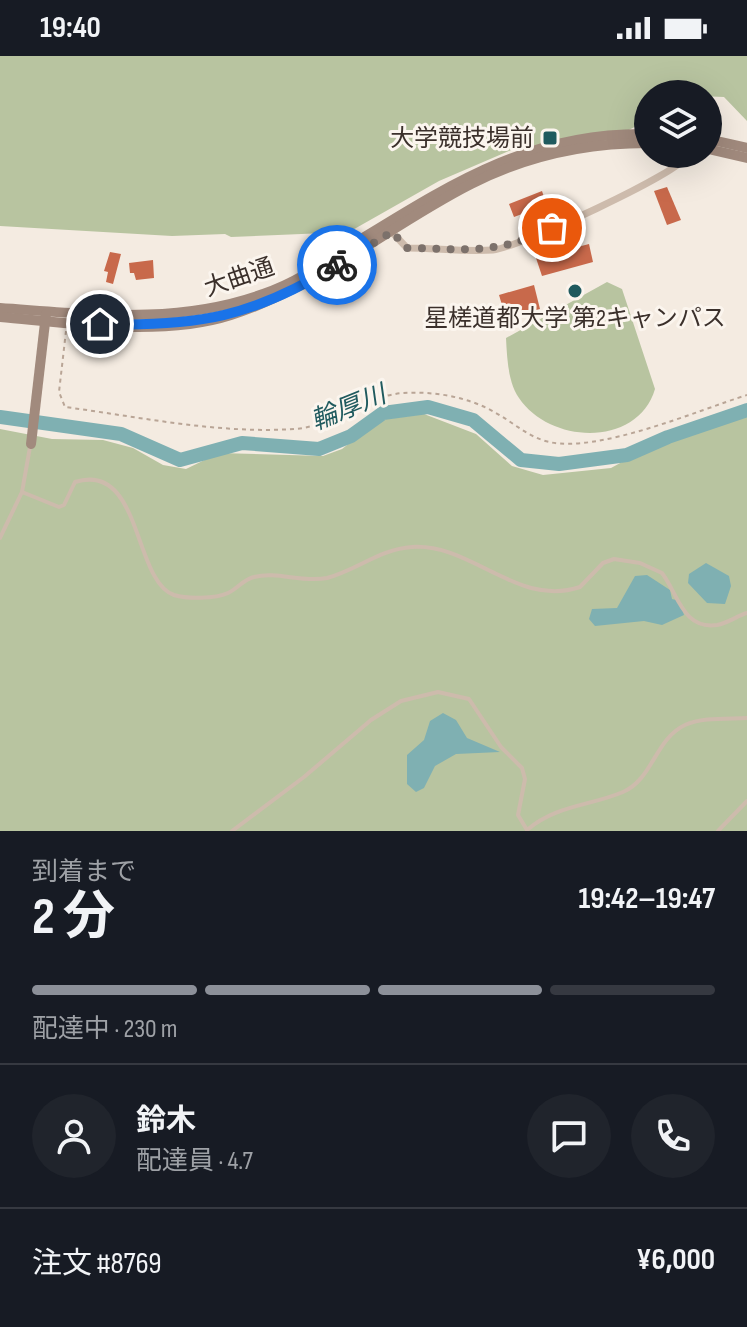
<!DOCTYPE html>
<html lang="ja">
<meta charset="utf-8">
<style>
body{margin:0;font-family:"Sofia Sans Condensed","Noto Sans JP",sans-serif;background:#20242c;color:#f1f3f6;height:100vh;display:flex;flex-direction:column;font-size:30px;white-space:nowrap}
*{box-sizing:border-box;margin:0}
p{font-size:26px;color:#9ea1a6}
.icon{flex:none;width:44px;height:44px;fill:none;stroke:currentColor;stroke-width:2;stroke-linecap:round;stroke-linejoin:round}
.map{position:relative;height:775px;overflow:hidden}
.details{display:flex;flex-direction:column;background:#171b24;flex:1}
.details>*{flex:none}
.controls{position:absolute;left:634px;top:24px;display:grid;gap:16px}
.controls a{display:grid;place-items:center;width:88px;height:88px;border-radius:50%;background:#171b24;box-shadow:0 8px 32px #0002;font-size:40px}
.pin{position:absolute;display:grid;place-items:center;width:68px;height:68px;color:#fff;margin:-34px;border:4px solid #fff;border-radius:50%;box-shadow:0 2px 8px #0007}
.courier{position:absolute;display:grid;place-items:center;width:80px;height:80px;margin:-40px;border:6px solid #1a73e8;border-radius:50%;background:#fff;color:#222;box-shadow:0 2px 10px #0007}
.headline em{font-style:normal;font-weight:700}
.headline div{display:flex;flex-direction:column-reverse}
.headline{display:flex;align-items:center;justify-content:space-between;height:136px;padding:0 32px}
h1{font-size:52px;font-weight:700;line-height:60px}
.bar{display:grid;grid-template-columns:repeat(4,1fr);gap:12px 8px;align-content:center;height:96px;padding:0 32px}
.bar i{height:10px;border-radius:6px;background:#363941}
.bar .current{background:#8c9099}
.bar p{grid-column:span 4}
.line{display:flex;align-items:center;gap:20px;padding:0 32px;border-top:2px solid #363941}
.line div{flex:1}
.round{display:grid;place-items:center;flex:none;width:84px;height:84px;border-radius:42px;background:#20242c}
.status{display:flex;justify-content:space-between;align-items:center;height:56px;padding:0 40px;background:#171b24;direction:ltr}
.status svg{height:22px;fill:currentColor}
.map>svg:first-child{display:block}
.green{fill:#b8c4a0}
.water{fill:#7fb0b2}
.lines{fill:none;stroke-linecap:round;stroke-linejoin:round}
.river{stroke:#7fb0b2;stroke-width:14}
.building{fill:#c8694b}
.path{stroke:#b9a596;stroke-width:2;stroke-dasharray:4 4;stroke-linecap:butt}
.lane{stroke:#cdbbac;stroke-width:4}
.street{stroke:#cdbbac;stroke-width:7}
.secondary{stroke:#a18a7d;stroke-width:10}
.done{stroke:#7c716b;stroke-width:8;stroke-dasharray:0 14.4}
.route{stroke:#1a73e8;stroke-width:10}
.poi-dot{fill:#1f5a5e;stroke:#fbf5ee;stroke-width:3}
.labels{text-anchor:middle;stroke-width:6;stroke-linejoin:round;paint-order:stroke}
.poi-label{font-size:24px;fill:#3b302b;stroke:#fbf5ee;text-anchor:end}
.street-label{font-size:24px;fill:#3b302b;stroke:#fbf5ee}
.water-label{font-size:26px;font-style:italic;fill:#1f5a5e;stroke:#fbf5ee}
</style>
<div class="status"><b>19:40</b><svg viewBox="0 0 49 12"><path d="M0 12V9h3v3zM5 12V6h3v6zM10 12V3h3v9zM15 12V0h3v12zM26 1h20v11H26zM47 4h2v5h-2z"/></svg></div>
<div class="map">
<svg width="747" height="775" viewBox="0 0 747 775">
<rect width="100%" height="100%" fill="#f4ebe1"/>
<g class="green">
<polygon points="0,0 747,0 747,65 724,41 648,38 648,64 623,77 516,92 439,125 349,176 231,181 225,178 172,180 0,170"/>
<path d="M607,226L622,233L655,333C638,391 551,389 519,342C508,326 507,302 506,282Z"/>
<polygon points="747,355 747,775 0,775 0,373 52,383 103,384 133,392 163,409 186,413 219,397 323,400 342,393 379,364 424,358 476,378 512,410 543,419 611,412 659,386"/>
</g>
<g class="water">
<polygon points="706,507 729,520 731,530 725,548 707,547 688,527 689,518"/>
<polygon points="647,519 670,534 672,543 680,545 684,559 662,569 644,565 595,570 589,563 592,553 617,552 635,520"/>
<polygon points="443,657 456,664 467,682 500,696 456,698 435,710 424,732 416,736 407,728 407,699 424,684 430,665"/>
</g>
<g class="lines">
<polyline class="river" points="0,361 121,378 180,404 242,387 319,393 351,380 383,357 428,351 473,364 521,404 559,408 627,399 668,381 747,354"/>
</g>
<g class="building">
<polygon points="667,131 681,164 667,169 654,135"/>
<polygon points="542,135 548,153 539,156 538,152 514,161 509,148"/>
<polygon points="589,188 593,206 542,220 536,202"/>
<polygon points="110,196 121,198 113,228 106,226 108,216 104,215"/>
<polygon points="153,204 154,222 136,224 134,217 130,217 129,207"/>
<polygon points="534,229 540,253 506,262 499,239"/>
</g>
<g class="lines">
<path class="path" d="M66,275L59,336L65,351C140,361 219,378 294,373C332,371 364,340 403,337C434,335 469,341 496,357C514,367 528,381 549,386C599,397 696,355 747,339"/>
<g class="lane">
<path d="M22,436L59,451L64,449L75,426C142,405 133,525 174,539C187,543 215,543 228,537C237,533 244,523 254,521C277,515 302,527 327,522C357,514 380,493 412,491C472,487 517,552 580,531L603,507L614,503L640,507L662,517C678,538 683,574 717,569C728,567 737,560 747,557"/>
<polyline points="0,482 22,436 30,391"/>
<path d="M527,774C556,749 590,750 623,736C653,723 655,683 685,669C702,661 728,663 747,662"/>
<polyline points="232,775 304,721 371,664 401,645 438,636 469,643 501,691 522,712 525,723 518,759 527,774"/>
<polyline points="718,775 747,745"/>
</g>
<path class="street" d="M389,173L407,192C435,192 465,196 493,194C517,192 683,116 689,98"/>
<g class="secondary">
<polyline points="708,83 747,92"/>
<polyline points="708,93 747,102"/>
<path d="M0,252C90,258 177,269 263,238C297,227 329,204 358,185C454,126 532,76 648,78"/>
<path d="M0,261C70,267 163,281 231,259C319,231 390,169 471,128C526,100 587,87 648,87"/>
<polyline points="31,388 46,258"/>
</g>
</g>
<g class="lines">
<path class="done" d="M337,209L392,176L407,192C466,193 497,199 552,172"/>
<path class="route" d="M100,268C197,271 253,261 337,209"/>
</g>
<g class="poi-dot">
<rect x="542" y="74" width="16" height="16" rx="4"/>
<circle cx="575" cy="235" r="8"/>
</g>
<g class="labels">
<g class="poi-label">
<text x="534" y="90">大学競技場前</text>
<text x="575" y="270" text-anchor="middle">星槎道都大学 第2キャンパス</text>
</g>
<g class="street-label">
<text transform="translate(239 221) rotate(-19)" y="8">大曲通</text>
</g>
<g class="water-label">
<text transform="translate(348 351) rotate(-22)" y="9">輪厚川</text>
</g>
</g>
</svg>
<div class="controls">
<a><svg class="icon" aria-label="layers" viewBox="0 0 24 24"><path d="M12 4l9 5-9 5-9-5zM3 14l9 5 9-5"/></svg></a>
</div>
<div class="pin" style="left:552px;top:172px;background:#ea580c"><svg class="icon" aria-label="bag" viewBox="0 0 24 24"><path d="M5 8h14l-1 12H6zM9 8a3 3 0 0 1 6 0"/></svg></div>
<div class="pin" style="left:100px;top:268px;background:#1f2937"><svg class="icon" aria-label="home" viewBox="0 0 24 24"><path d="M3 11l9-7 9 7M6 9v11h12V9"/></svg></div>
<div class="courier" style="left:337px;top:209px"><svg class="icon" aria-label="bike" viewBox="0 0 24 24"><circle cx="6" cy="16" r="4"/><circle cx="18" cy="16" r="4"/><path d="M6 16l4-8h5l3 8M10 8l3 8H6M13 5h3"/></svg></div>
</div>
<section class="details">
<div class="headline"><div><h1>2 分</h1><p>到着まで</p></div><em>19:42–19:47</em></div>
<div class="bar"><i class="current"></i><i class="current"></i><i class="current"></i><i></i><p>配達中 · 230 m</p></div>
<div class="line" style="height:144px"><a class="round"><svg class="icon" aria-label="person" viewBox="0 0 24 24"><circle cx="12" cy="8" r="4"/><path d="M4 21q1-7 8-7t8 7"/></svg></a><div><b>鈴木</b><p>配達員 · 4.7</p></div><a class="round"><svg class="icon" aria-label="chat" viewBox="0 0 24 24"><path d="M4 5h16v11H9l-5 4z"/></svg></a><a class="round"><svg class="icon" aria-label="phone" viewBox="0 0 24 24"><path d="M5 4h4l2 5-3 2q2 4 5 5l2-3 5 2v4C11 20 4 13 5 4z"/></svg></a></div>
<div class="line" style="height:104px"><div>注文 #8769</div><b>¥6,000</b></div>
</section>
